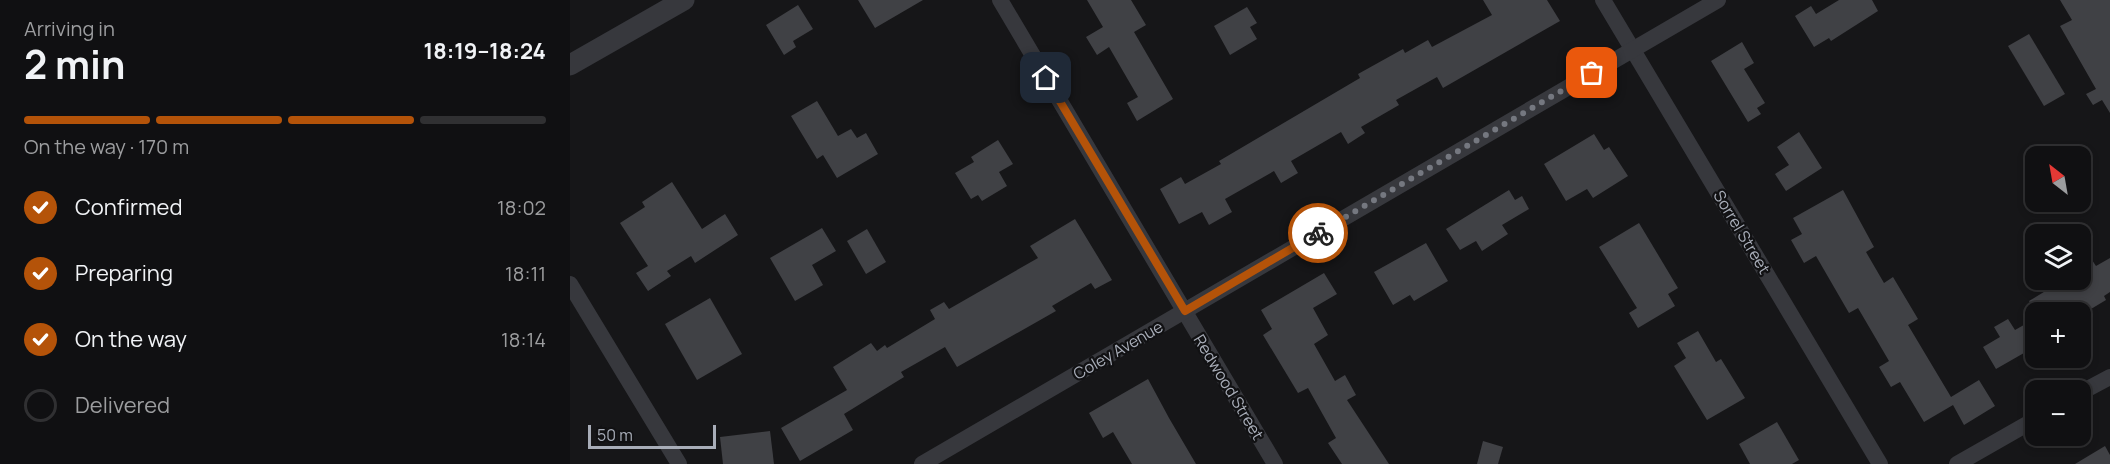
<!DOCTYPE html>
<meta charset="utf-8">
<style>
body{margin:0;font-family:Manrope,sans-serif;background:#19191b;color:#f1f3f6;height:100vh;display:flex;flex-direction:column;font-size:22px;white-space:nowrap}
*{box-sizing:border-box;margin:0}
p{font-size:20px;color:#9c9d9f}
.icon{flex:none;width:33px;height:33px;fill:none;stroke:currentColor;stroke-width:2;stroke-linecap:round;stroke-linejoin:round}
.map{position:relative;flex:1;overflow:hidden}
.panel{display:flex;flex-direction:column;background:#101012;width:570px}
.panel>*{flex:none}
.needle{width:39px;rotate:329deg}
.controls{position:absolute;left:1455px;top:146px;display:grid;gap:12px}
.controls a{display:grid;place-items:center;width:66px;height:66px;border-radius:12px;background:#101012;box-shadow:0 3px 9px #0003,0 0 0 2px #303032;font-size:30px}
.scale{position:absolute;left:18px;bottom:15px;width:128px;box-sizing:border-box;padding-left:6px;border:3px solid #a8adb8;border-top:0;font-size:16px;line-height:21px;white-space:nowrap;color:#a8adb8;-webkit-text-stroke:4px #111113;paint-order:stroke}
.pin{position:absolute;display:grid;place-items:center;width:51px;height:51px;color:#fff;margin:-26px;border-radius:12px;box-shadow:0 3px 9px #0006}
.courier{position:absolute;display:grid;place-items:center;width:60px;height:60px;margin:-30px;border:4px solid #b45309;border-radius:50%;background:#fff;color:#222;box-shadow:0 2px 8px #0007}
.headline em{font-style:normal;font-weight:700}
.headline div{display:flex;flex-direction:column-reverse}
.headline{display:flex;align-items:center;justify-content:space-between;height:102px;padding:0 24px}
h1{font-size:39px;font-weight:700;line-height:45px}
.bar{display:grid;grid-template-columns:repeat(4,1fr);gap:9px 6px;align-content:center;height:72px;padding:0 24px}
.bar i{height:8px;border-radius:4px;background:#303032}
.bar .on{background:#b45309}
.bar p{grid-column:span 4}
ol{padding:0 24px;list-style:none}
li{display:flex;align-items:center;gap:18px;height:66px}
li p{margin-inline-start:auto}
li .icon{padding:6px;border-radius:50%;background:#b45309;color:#fff;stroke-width:4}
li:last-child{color:#9c9d9f}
li i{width:33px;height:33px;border:3px solid #303032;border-radius:50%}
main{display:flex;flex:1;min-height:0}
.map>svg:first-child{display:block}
.building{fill:#404145}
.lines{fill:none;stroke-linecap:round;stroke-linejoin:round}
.minor{stroke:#37383d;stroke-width:16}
.tertiary{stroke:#37383d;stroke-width:21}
.done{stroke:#757880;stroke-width:6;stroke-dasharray:0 10.8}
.route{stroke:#b45309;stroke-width:8}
.labels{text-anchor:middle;stroke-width:4.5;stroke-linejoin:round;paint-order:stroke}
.street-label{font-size:16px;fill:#a8adb8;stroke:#111113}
</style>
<main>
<section class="panel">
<div class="headline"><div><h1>2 min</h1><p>Arriving in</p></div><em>18:19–18:24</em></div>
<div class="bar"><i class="on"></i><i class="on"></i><i class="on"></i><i></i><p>On the way · 170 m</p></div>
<ol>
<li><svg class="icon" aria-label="check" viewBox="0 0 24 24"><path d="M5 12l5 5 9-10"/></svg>Confirmed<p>18:02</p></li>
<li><svg class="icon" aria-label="check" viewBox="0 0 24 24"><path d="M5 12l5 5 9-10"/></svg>Preparing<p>18:11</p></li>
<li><svg class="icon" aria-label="check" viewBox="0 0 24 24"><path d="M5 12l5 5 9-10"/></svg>On the way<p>18:14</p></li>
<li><i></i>Delivered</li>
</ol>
</section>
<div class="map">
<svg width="1540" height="464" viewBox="0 0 1540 464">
<rect width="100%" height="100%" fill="#161618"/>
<g class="building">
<polygon points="288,0 353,0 305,28"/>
<polygon points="517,0 561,0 576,25 564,32 603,99 567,121 557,103 568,97 539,47 527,55 516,37 533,27"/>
<polygon points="913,0 977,0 990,21 873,88 867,77 826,100 829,105 791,127 795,133 778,144 771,132 721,161 728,173 711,183 704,171 655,199 662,212 639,225 632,212 609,224 590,189 611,177 615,184 651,164 649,161 790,78 788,74 833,49 835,53 858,40 862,47 922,15"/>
<polygon points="1269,0 1302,0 1308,11 1261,41 1259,38 1244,47 1225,16 1241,6 1246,14"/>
<polygon points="1490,0 1540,0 1540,113 1532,100 1523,105 1516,94 1526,89 1490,26 1502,20"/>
<polygon points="228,5 243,29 223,41 226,47 214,55 196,25"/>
<polygon points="677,7 687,23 680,27 687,39 660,55 644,26"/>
<polygon points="1459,34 1495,94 1474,106 1438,46"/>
<polygon points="1172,42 1184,63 1174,69 1195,103 1187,108 1191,114 1178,122 1141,61"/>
<polygon points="247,101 268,136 281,129 287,138 296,133 308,154 267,178 253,155 247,159 221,116"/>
<polygon points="1229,132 1252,168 1216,191 1205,174 1219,165 1207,147"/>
<polygon points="1024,134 1034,150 1039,147 1058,176 1023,198 1017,189 996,201 974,164"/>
<polygon points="428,140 443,164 429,172 437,186 412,201 408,195 401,199 385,173 404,162 401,157"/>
<polygon points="102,182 132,229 155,214 168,235 125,263 121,256 97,271 101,276 78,291 66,273 78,266 50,223 75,207 72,202"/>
<polygon points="939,190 945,200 952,196 959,209 932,225 938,234 912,251 906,241 890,250 876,229"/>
<polygon points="1273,190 1304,247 1296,252 1314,283 1323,277 1348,319 1338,325 1381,397 1409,380 1425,406 1394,425 1383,405 1354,422 1330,382 1321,387 1309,367 1319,361 1288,308 1279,313 1246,256 1234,263 1221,240 1232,234 1223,218"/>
<polygon points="505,219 542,280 525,289 521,283 482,306 486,311 387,367 375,347 331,372 334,377 274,414 283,430 230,461 211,428 277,390 263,367 301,343 307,351 315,345 317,348 365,319 360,310 374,302 379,309 468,258 460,246"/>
<polygon points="1069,223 1108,288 1098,294 1105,306 1068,328 1059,313 1067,308 1029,247"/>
<polygon points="252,228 266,251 242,265 253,285 225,301 200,258"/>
<polygon points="297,229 316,262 296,274 277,241"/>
<polygon points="856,243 878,281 844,301 840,295 823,305 804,272"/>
<polygon points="1520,257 1526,266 1540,258 1540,292 1534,296 1536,300 1516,312 1466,312 1459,301 1495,279 1510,279 1510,262"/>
<polygon points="754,273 767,294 743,308 758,335 744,344 765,381 775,375 786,395 777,400 819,464 772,464 758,443 766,438 738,388 728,393 693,335 702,329 691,310"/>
<polygon points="140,298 172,354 127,380 95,324"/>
<polygon points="1466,318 1466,346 1426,369 1413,347 1430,337 1424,327 1438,319 1445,330"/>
<polygon points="1128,331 1146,362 1151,359 1175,398 1137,420 1104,366 1116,358 1107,343"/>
<polygon points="578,379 599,418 626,464 562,464 543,432 533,438 519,413"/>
<polygon points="1207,422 1229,460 1222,464 1180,464 1169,444"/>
<polygon points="200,431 204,464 153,464 150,437"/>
<polygon points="913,441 933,447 928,464 907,464"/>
<polygon points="1535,446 1540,455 1540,464 1505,464"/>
</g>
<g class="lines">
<g class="minor">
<polyline points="430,0 705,464"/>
<polyline points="1033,0 1310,464"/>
<polyline points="0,284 109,464"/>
<polyline points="1510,393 1540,377"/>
<polyline points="352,464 1148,0"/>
<polyline points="1387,464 1466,419"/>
</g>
<polyline class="tertiary" points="0,65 114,0"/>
</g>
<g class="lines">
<polyline class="done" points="748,233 1022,73"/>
<polyline class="route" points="476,78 615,311 748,233"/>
</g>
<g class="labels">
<g class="street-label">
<text transform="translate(1172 232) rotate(59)" y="6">Sorrel Street</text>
<text transform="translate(548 350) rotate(-30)" y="6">Coley Avenue</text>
<text transform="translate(659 387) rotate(59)" y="6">Redwood Street</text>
</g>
</g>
</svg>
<div class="controls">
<a><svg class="needle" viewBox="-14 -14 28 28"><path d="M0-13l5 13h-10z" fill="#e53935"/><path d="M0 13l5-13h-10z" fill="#9c9d9f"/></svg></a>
<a><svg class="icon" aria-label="layers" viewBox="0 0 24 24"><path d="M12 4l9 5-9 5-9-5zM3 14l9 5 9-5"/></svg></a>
<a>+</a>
<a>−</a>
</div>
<div class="scale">50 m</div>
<div class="pin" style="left:1022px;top:73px;background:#ea580c"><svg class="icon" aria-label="bag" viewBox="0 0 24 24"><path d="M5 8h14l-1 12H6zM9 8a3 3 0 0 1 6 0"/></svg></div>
<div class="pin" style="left:476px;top:78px;background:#1f2937"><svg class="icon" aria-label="home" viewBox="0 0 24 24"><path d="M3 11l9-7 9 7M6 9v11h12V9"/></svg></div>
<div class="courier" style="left:748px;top:233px"><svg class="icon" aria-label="bike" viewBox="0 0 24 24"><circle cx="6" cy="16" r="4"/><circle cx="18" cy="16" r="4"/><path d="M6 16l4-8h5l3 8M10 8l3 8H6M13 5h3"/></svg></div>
</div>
</main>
